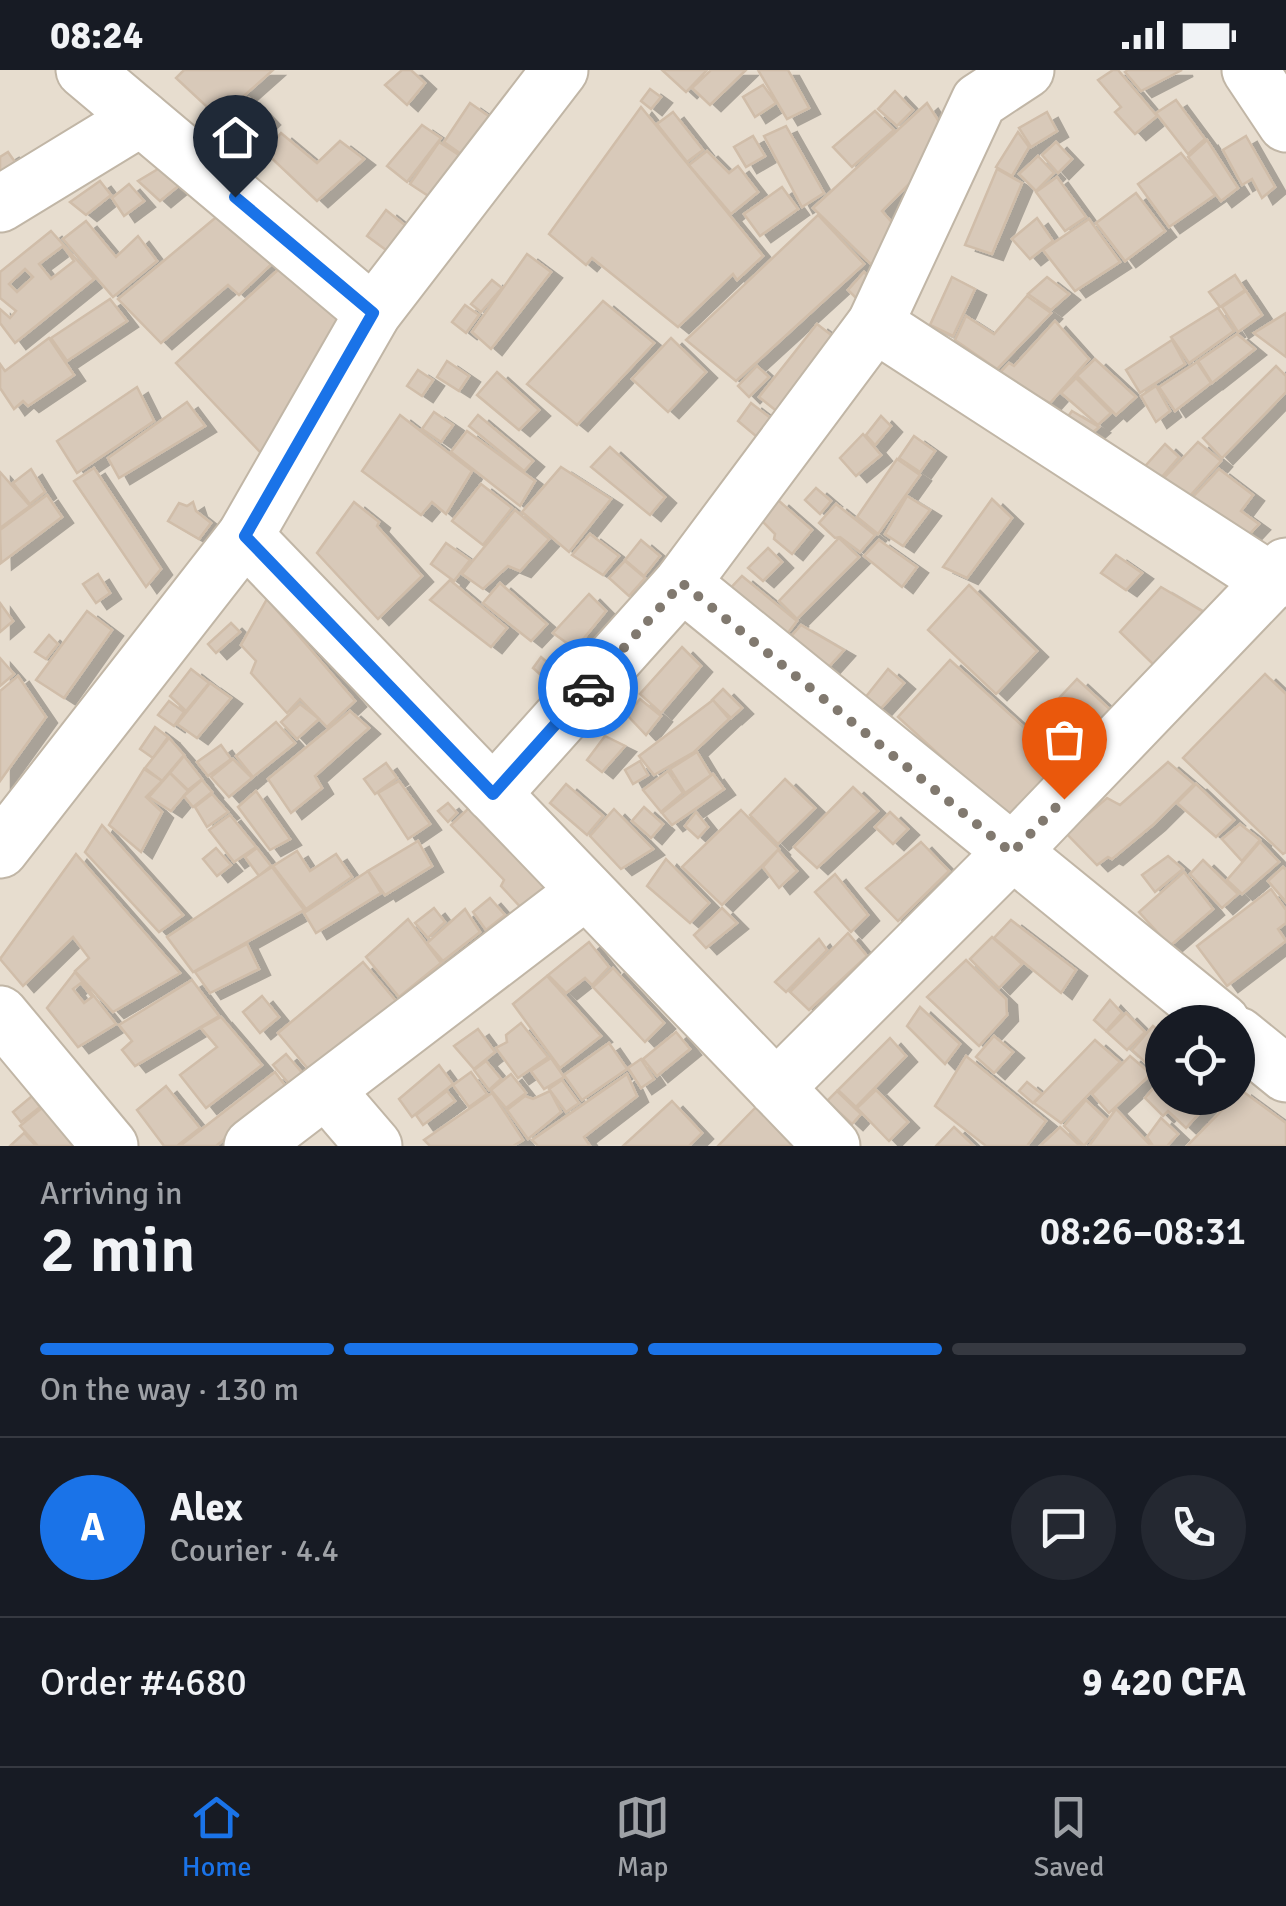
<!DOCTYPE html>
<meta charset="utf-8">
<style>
body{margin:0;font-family:Signika,sans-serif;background:#242831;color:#f1f3f6;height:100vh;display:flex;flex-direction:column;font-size:38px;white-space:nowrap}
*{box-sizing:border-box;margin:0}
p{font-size:32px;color:#9ea1a6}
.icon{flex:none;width:55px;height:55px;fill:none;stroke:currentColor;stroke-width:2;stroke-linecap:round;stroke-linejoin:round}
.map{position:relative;height:1076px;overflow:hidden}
.side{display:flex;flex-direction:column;background:#171b24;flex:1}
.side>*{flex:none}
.buttons{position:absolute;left:1145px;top:935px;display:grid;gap:20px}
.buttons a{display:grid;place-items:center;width:110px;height:110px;border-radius:50%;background:#171b24;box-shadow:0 5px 15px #0003;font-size:50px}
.pin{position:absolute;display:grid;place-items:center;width:85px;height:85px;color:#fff;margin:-102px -42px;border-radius:50% 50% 50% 0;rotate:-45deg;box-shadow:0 0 10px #0007}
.pin .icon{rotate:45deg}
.courier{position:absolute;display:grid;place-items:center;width:100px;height:100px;margin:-50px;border:8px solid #1a73e8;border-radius:50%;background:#fff;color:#222;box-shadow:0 2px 12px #0007}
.summary em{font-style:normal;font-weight:600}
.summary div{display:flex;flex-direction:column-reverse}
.summary{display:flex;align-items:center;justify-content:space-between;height:170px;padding:0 40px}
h1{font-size:65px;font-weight:600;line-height:75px}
.bar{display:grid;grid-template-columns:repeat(4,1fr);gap:15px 10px;align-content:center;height:120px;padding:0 40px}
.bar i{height:12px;border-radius:8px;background:#363941}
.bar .active{background:#1a73e8}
.bar p{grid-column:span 4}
.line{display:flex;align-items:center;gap:25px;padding:0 40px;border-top:2px solid #363941}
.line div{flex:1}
.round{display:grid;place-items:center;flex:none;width:105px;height:105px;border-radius:52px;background:#242831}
.status{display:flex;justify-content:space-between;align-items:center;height:70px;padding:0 50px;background:#171b24;direction:ltr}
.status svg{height:28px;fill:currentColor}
.tab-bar{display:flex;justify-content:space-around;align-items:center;height:140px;border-top:2px solid #363941;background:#171b24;font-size:28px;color:#9ea1a6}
.tab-bar a{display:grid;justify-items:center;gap:5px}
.tab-bar .active{color:#1a73e8}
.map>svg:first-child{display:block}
.residential{fill:#e7ddcf;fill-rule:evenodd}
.building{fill:#d8c9b9;stroke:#d0bda9;stroke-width:2.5;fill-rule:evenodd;filter:url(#shadow)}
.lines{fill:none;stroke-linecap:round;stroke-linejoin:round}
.street-casing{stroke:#c1b6a6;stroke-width:59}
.street{stroke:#fff;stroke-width:55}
.done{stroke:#81796f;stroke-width:10;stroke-dasharray:0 18}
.route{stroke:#1a73e8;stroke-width:12}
</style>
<div class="status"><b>08:24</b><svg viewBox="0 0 49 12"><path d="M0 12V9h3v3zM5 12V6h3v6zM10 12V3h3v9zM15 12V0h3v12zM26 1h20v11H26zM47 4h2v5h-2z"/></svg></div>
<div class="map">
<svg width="1286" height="1076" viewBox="0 0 1286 1076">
<defs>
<filter id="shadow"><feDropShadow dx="11" dy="6" stdDeviation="0" flood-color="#0004"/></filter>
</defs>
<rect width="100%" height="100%" fill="#f2ece1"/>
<path class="residential" d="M0,0H1286V1076H0ZM1162,952H1238V1028H1162Z"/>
<g class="building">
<polygon points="184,0 273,0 219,48 176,8"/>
<polygon points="402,0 411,0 425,13 407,35 385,15"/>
<polygon points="662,0 707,0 686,22"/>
<polygon points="711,0 746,0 710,35 692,18"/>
<polygon points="758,0 788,0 809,38 787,49"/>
<polygon points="1113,0 1118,0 1157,46 1135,64 1115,42 1121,37 1098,10"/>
<polygon points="1128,0 1182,0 1141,21 1125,2"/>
<polygon points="763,15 776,33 755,47 743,27"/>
<polygon points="650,19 661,27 651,39 641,31"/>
<polygon points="895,21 913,40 897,56 878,39"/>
<polygon points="249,28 269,49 247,70 227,48"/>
<polygon points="1176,30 1205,69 1188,84 1156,43"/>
<polygon points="470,33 490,47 461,84 444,72"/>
<polygon points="927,33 945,61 934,89 882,141 903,165 881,204 813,138"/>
<polygon points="641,37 763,186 737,210 733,204 678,257 592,188 586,195 549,164"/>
<polygon points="875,41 894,60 852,97 833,77"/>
<polygon points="673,42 703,80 687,92 657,54"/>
<polygon points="1047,42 1057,61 1031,77 1019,58"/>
<polygon points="422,55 441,68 407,112 387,96"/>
<polygon points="786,56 824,123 802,137 764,66"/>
<polygon points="1018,62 1029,77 1012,106 996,97"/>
<polygon points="281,63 317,93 340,71 364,89 317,131 265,82"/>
<polygon points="753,66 765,86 746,97 734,77"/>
<polygon points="1246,66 1275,117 1262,128 1252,109 1242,115 1223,80"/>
<polygon points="1207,70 1238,118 1221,131 1188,87"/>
<polygon points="439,72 462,87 433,129 410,114"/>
<polygon points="1056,72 1072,89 1058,103 1042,85"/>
<polygon points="707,81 729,103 738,96 758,122 731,144 689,95"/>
<polygon points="8,82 22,102 0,118 0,87"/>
<polygon points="1181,83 1215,125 1169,157 1138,114"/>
<polygon points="1038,86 1054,103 1036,121 1019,104"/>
<polygon points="163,96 182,113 160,131 138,111"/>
<polygon points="997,99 1022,113 992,184 965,175"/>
<polygon points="1057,107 1086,147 1065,161 1036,122"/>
<polygon points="100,111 111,125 86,145 70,132"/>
<polygon points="129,114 144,131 124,146 112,128"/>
<polygon points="782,117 798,139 760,166 744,144"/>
<polygon points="1136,123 1165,161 1125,191 1096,153"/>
<polygon points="226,139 281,185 239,225 228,215 161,273 118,229"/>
<polygon points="386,140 406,156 390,183 367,166"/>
<polygon points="818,145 864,194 736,311 686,270"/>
<polygon points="1037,148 1053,171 1030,189 1012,169"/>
<polygon points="1089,149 1120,192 1075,221 1043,180"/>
<polygon points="86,151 116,187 138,166 157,191 113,227 63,169"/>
<path d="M51,161L94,209L15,273L0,253V239L10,248L16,241L0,228V202ZM63,176L74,191L51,209L39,194ZM25,199L33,207L17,222L9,214Z"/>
<polygon points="527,184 551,202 491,279 472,262"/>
<polygon points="290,189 359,251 261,383 176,293"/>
<polygon points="864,202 884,222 867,239 848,220"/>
<polygon points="1235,205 1245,220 1220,237 1209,222"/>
<polygon points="952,207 975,219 953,266 930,255"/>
<polygon points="1047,207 1069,224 1051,240 1028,224"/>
<polygon points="492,210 502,218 481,242 471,234"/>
<polygon points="1246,221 1262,245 1238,262 1222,237"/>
<polygon points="1027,226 1051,243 997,299 955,270 966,246 994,264"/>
<polygon points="110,229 127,251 67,291 51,268"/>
<polygon points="603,231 654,273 577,355 527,314"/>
<polygon points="465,235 479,245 466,263 452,252"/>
<polygon points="1218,238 1234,261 1189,293 1171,267"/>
<polygon points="1286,243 1286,287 1254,263"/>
<polygon points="1055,251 1089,289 1050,333 1039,327 1022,346 982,322 1009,293 1014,296"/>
<polygon points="817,254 848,278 789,351 759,327"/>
<polygon points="1237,264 1255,279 1212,313 1198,291"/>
<polygon points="49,268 74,305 28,336 23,331 14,339 0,318 0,294 5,301"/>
<polygon points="671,268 706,302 668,342 632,309"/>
<polygon points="1172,270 1185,294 1140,323 1126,300"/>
<polygon points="1095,289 1136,327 1116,345 1077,306"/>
<polygon points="447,291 469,306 459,321 437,307"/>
<polygon points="1197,292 1211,313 1175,341 1159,317"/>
<polygon points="757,296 769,307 749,327 738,316"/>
<polygon points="1276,296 1286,306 1286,322 1222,388 1203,368"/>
<polygon points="418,300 433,310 422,326 407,316"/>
<polygon points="497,302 539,340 519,360 477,325"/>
<polygon points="1076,308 1111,343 1098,355 1061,323"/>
<polygon points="1156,316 1170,341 1156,352 1141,326"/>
<polygon points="137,317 154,351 77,403 57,371"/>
<polygon points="187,332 205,356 119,408 108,388"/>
<polygon points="751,333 777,353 763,372 738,351"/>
<polygon points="1072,341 1099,357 1082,372 1060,358"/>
<polygon points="434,342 453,355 441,372 422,359"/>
<polygon points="400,345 472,401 446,444 432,432 421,445 362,401"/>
<polygon points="478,345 533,391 524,401 469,356"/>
<polygon points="881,346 891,356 875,375 866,365"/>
<polygon points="467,361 535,411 520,436 451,382"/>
<polygon points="863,364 881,385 856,406 840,388"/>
<polygon points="914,366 935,381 920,402 899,388"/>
<polygon points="1198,372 1221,391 1189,427 1162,410"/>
<polygon points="1165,374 1179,387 1154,416 1138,404"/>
<polygon points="610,377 665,427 650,445 591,397"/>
<polygon points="897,389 920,405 878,464 857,447"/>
<polygon points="561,397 611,429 569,482 522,442"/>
<polygon points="94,398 161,499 146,517 74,411"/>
<polygon points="31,399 45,422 30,434 13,413"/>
<polygon points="1219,399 1253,425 1241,441 1259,454 1243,471 1191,429"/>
<polygon points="0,402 30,436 0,458"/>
<polygon points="481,414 512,438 483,475 452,451"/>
<polygon points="816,418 831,431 820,444 805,430"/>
<polygon points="47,425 62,447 1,493 0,460"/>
<polygon points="907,426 930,440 903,476 885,464"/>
<polygon points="992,429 1012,448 967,508 943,497"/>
<polygon points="778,430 812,460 792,484 774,469 775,464 761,450"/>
<polygon points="193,432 196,441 211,453 199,469 168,451 179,433 187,436"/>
<polygon points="354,432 379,452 377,456 422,506 378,549 317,483"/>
<polygon points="836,434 875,465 860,482 840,467 835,468 819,453"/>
<polygon points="515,440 549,469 520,501 508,496 483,519 462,504"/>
<polygon points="590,464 619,486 603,505 572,485"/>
<polygon points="839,468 859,487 797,549 779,531"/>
<polygon points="641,470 660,486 644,506 625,490"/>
<polygon points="879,470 917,497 902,517 864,486"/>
<polygon points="446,473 470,490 454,511 431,494"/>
<polygon points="768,478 782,492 763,511 748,498"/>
<polygon points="1116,485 1142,503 1126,520 1101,503"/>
<polygon points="625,491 645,508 629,526 609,508"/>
<polygon points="98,504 110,523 96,533 83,514"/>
<polygon points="742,506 797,551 780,573 724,525"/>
<polygon points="450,510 507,558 491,577 430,530"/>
<polygon points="500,513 547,554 531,571 483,533"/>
<polygon points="969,515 1037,581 996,624 928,560"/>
<polygon points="1161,517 1207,544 1158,599 1120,562"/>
<polygon points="589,524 606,541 575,579 553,563"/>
<polygon points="267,529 355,631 327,657 300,629 287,643 251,603 256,591 241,575"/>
<polygon points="0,533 13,551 0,562"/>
<polygon points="87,541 112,560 64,628 36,610"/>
<polygon points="231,553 240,562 216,583 208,574"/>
<polygon points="801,555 844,580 826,600 788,570"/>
<polygon points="49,565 58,574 46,589 35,582"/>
<polygon points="682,577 701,596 661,643 640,624"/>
<polygon points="541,587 560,603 551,614 533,598"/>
<polygon points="0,588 14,604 0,616"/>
<polygon points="950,590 1028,661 1077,609 1116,645 1016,755 898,647"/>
<polygon points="191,599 209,613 186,641 170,626"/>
<polygon points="888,599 904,613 874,646 860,634"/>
<polygon points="1265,604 1286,624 1286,782 1283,784 1183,688"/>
<polygon points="18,606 46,647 0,711 0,621"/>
<polygon points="210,613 231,628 197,668 177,654"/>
<polygon points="723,619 742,638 731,648 712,630"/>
<polygon points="640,629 661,646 646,665 627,645"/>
<polygon points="713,630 729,649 694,682 654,705 639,686"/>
<polygon points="169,631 184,642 174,656 158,645"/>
<polygon points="300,634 319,649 297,669 281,652"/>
<polygon points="350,641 369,658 315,706 322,718 291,743 268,709"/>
<polygon points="276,652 295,673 253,707 236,686"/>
<polygon points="155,657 168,667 153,688 140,679"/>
<polygon points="605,666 625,676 602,702 587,690"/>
<polygon points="169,668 184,685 162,711 145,698"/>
<polygon points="221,675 231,689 208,706 197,692"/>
<polygon points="697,682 711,705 685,723 670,699"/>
<polygon points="184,686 202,709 188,720 170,703"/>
<polygon points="233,689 252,708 229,727 211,707"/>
<polygon points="640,691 648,705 633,714 625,700"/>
<polygon points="1168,692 1194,714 1154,754 1112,789 1108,787 1097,795 1066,763 1107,728 1120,735"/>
<polygon points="386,693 397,708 375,724 364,709"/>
<polygon points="144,699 162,711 146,727 162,742 141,782 109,755"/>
<polygon points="668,701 683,723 661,742 643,720"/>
<polygon points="170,703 188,721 171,741 149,727"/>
<polygon points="713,704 724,719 672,755 662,743"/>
<polygon points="785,709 815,738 778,774 750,745"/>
<polygon points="202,710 212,722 193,737 184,726"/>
<polygon points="399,711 430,754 408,769 378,723"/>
<polygon points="566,714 603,746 587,765 550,733"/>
<polygon points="1196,714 1234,750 1216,767 1177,733"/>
<polygon points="853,717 878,741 817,798 794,777"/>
<polygon points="256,721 290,769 270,780 238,737"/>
<polygon points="212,724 228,742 207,757 195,737"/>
<polygon points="448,733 457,743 448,752 438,741"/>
<polygon points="470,737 552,818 525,842 501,816 504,810 451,755"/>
<polygon points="644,737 663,754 651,768 632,751"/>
<polygon points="614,739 653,779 621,799 590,766"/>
<polygon points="741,740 779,779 722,835 682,797"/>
<polygon points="696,742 708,757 698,768 685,756"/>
<polygon points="890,742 908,759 893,774 875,757"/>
<polygon points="230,745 256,777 234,792 209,760"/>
<polygon points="1240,754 1260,770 1242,791 1222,769"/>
<polygon points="102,755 183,845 159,862 85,782"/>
<polygon points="418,771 432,796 385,825 368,801"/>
<polygon points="921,772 949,801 898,851 866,818"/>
<polygon points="1260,772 1279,792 1242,824 1227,810"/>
<polygon points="216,778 231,795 217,806 203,789"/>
<polygon points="257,778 271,796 259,806 245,787"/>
<polygon points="778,780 797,801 779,818 763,797"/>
<polygon points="297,781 310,801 336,784 352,807 306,839 273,796"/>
<polygon points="76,784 180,903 113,942 75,901 89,888 73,867 23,916 0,889"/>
<polygon points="1168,786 1183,799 1155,822 1142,805"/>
<polygon points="666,789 709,833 690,853 647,816"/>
<polygon points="1203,790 1238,824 1222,838 1190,804"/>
<polygon points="272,797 304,840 193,902 167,867"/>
<polygon points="1283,797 1286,800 1286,832 1268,811"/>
<polygon points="368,801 381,823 316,863 304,843"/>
<polygon points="1184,802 1213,839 1170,876 1139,842"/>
<polygon points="835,804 868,845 851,862 815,822"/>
<polygon points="1271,819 1286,840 1286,853 1278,859 1286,871 1227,916 1197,876"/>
<polygon points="490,828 505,845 486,860 473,842"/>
<polygon points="434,838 445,852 428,868 415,853"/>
<polygon points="722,838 737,853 706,878 694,865"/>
<polygon points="465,839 480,862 443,891 427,873"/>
<polygon points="408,849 441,893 399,927 366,887"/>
<polygon points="1011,850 1076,900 1061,923 994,868"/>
<polygon points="848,863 867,886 809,940 790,922"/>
<polygon points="992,867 1022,894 999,918 970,889"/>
<polygon points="819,869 827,880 786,922 775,912"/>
<polygon points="589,872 609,897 592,915 585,908 566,923 548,905"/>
<polygon points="247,874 259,899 210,923 195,902"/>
<polygon points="966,890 1006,929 1007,945 979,976 927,927"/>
<polygon points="363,892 396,931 309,1000 278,963"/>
<polygon points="613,898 664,953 645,972 593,917"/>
<path d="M75,902L116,954L78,977L47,938ZM81,913L92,927L84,933L73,919Z"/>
<polygon points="547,906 601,966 560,998 513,934"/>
<polygon points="192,910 219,946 135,996 122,980 132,971 119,955"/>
<polygon points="262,926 279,947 260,963 243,942"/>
<polygon points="1110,930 1122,943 1106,961 1094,950"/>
<polygon points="920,937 960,974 945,994 907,956"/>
<polygon points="1126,943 1145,962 1127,980 1107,962"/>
<polygon points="221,947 262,995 206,1038 180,1005 217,977 201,958"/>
<polygon points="521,953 548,987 518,1008 496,978 507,972 506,965"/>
<polygon points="1153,956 1162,963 1162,1028 1213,1028 1186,1058 1168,1041 1163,1046 1145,1028 1162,1008 1132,980"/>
<polygon points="478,959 495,982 474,999 454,976"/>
<polygon points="676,962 690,979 657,1006 643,989"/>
<polygon points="994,966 1013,982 994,1003 976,987"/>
<polygon points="890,968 906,986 856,1037 838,1020"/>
<polygon points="1095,970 1120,992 1061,1053 1034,1033"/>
<polygon points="609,973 627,999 582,1030 564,1005"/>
<polygon points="286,984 304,1005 291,1016 273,995"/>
<polygon points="966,986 1046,1051 1027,1076 986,1076 935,1036"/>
<polygon points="1130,986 1151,1004 1109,1043 1092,1024"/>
<polygon points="551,988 564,1007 544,1019 531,1001"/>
<polygon points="641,989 654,1009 641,1018 628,998"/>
<polygon points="486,991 501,1009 489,1020 474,1000"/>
<polygon points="439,995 453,1014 412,1047 399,1029"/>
<polygon points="275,1002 287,1018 216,1076 180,1076"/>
<polygon points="471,1002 487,1024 469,1037 453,1015"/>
<polygon points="511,1004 526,1023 506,1038 491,1020"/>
<polygon points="627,1004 637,1026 584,1067 590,1076 538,1076 532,1070"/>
<polygon points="562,1010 579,1033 566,1042 549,1019"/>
<polygon points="1027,1012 1042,1024 1033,1033 1019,1021"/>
<polygon points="166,1016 200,1058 177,1076 164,1076 137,1040"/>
<polygon points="876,1020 908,1052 889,1071 857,1038"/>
<polygon points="1241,1020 1286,1053 1286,1076 1187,1076 1234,1028 1238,1028"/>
<polygon points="447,1021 455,1031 423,1055 416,1045"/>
<polygon points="550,1021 561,1042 528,1069 507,1040 525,1026 533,1029"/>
<polygon points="837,1021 861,1044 852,1054 827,1031"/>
<polygon points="492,1023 523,1070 513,1076 430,1076 424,1070"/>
<polygon points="32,1026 40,1037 21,1052 13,1042"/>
<polygon points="1086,1030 1106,1049 1084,1076 1064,1056"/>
<polygon points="672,1031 702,1063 689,1076 623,1076"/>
<polygon points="43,1037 74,1076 38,1076 20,1056"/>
<polygon points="756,1037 793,1076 718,1076"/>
<polygon points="1116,1039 1151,1076 1089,1076"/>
<polygon points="1161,1048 1178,1064 1167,1076 1153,1076 1147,1067"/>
<polygon points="954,1057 974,1076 936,1076"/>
<polygon points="1060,1057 1080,1076 1040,1076"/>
<polygon points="24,1063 36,1076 10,1076"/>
</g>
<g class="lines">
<g class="street-casing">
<g id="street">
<polyline points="84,0 373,243"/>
<polyline points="1250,0 1286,54"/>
<polyline points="0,134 141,48"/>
<polyline points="875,254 1273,512"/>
<polyline points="245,466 832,1076"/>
<polyline points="682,513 1222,952"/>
<polyline points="493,724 682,513 875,254 979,31 1026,0"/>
<polyline points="0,780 245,466 373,243 560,0"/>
<polyline points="0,944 110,1076"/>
<polyline points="1238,965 1286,1004"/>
<polyline points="776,1018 1011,783 1286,496"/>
<polyline points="326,1020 374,1076"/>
<polyline points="252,1076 586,821"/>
</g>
</g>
<use href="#street" class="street"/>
</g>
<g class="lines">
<polyline class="done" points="588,618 682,513 1012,783 1064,729"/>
<polyline class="route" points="235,127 373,243 245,466 493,724 588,618"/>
</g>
</svg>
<div class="buttons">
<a><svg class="icon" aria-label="locate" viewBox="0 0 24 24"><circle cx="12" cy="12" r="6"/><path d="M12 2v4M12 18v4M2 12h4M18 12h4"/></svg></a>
</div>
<div class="pin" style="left:1064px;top:729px;background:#ea580c"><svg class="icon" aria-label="bag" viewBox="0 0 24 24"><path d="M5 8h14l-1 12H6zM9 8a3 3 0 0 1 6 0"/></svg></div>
<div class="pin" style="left:235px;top:127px;background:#1f2937"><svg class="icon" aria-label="home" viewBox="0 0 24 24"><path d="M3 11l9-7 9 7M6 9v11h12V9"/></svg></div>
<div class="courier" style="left:588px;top:618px"><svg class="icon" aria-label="car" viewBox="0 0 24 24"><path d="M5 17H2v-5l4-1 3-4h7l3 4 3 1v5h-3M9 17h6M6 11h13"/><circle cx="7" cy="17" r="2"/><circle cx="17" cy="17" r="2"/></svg></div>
</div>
<section class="side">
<div class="summary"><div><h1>2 min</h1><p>Arriving in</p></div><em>08:26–08:31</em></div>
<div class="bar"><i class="active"></i><i class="active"></i><i class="active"></i><i></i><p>On the way · 130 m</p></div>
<div class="line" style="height:180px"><b class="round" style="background:#1a73e8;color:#fff">A</b><div><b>Alex</b><p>Courier · 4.4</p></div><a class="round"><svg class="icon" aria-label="chat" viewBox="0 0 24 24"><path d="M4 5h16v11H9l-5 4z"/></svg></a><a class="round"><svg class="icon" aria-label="phone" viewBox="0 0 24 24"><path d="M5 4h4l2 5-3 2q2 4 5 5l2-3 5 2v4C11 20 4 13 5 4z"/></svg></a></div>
<div class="line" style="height:130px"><div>Order #4680</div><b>9 420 CFA</b></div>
</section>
<nav class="tab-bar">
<a class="active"><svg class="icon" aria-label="home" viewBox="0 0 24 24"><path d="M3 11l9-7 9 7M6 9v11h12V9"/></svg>Home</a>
<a><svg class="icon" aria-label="map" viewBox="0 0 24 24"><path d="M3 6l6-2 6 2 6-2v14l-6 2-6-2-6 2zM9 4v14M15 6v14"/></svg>Map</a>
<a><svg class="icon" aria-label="saved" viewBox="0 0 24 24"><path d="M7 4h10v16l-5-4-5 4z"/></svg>Saved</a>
</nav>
